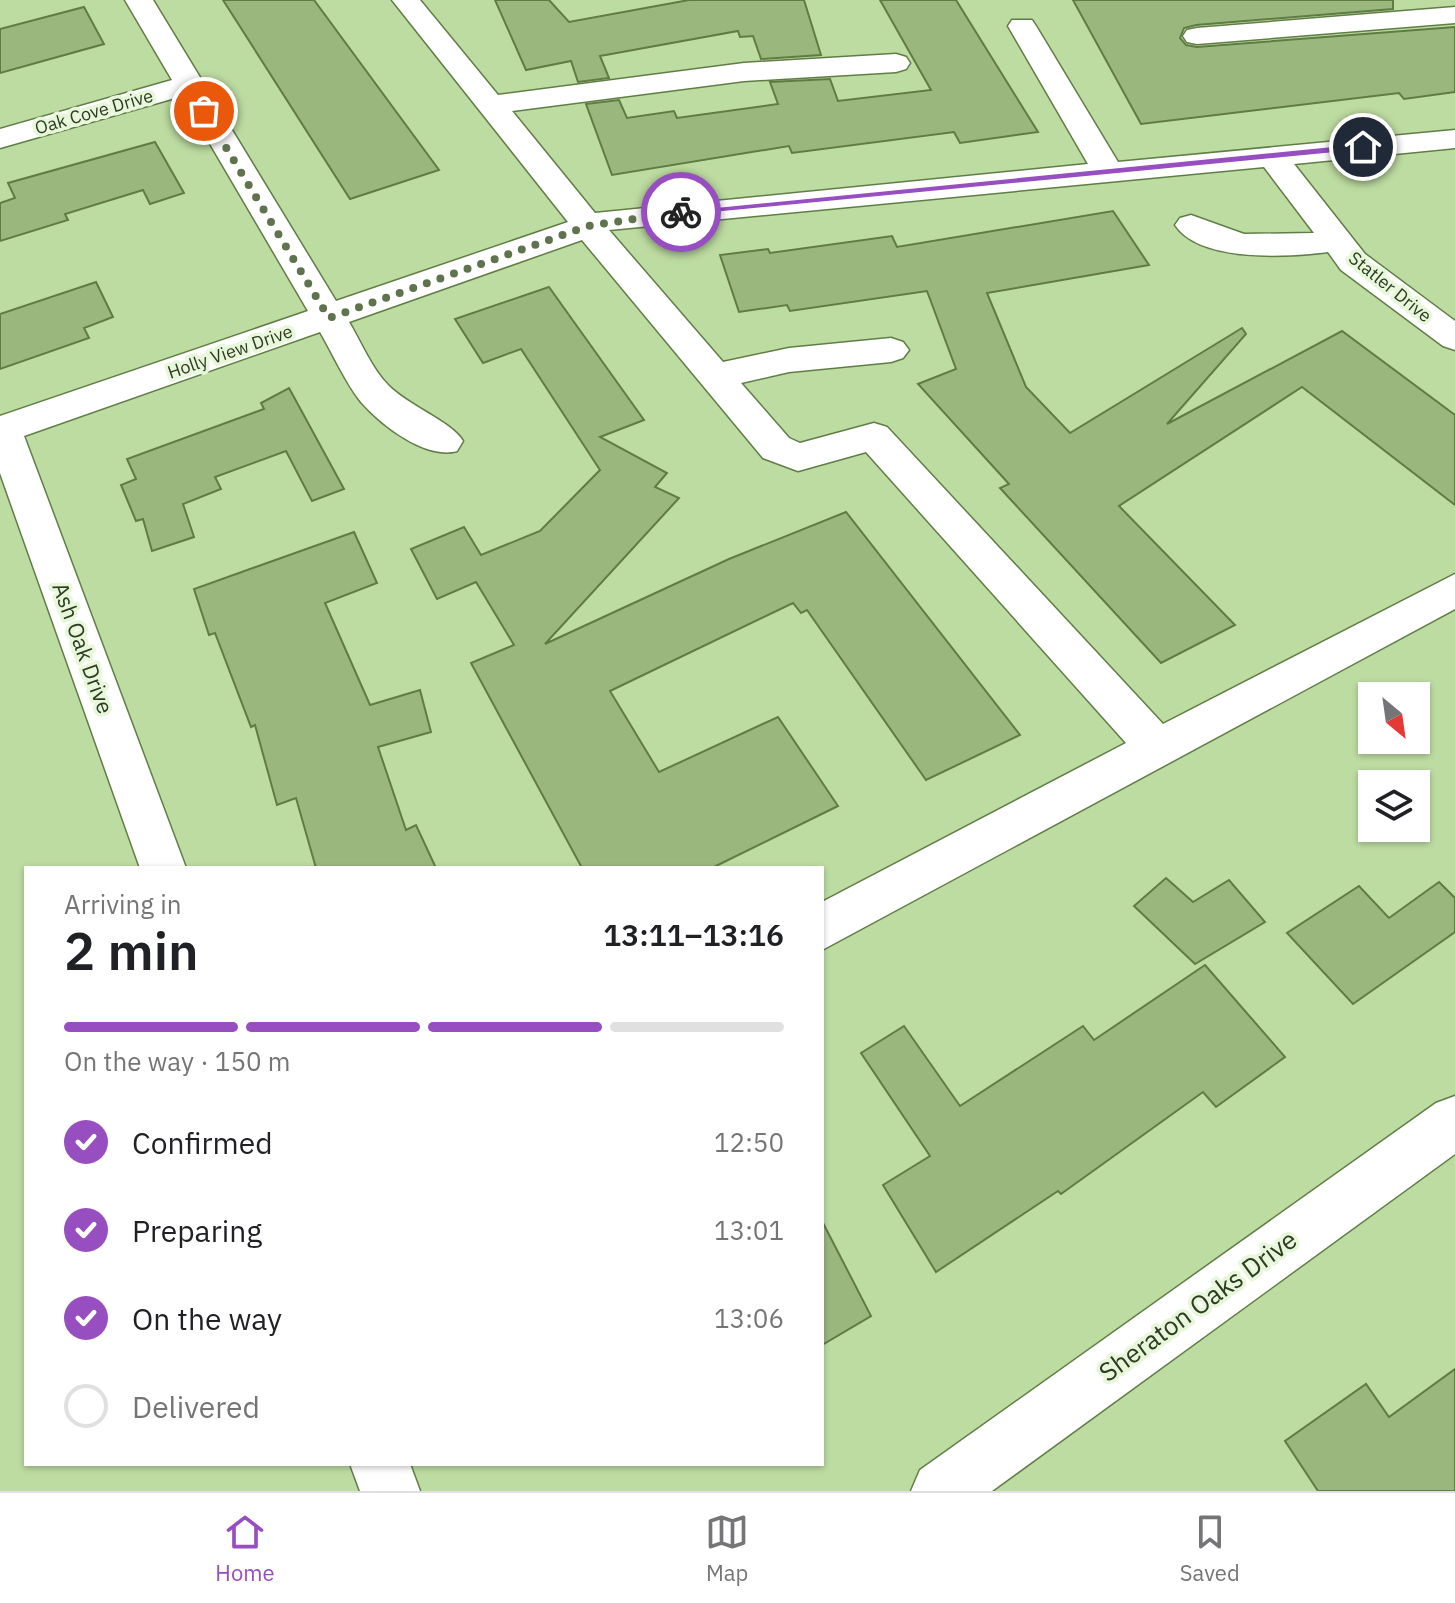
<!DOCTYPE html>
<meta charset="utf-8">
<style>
body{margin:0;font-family:"IBM Plex Sans",sans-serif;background:#f6f6f6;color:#202124;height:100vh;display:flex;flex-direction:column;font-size:30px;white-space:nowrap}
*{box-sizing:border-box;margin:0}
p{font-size:26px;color:#757577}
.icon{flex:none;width:44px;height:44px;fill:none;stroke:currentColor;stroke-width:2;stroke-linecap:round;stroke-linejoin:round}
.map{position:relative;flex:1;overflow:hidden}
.details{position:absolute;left:24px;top:866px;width:800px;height:600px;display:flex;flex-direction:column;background:#fff;border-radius:0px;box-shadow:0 2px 6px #0004}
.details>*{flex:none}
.needle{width:52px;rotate:151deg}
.fabs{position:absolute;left:1358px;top:682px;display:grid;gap:16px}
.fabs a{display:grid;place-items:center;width:72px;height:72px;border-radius:0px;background:#fff;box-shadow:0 2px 6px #0004;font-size:40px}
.pin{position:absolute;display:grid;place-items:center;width:68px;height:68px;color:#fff;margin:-34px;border:4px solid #fff;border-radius:50%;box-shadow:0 2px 8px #0007}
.courier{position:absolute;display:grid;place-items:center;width:80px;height:80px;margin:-40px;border:6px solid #964ec1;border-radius:50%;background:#fff;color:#222;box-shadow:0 2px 10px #0007}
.headline em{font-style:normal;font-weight:600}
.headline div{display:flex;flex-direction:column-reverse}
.headline{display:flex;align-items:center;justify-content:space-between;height:136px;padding:0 40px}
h1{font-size:52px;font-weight:600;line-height:60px}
.bar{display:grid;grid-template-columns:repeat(4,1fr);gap:12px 8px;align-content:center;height:96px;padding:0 40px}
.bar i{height:10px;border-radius:6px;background:#e0e0e0}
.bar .current{background:#964ec1}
.bar p{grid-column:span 4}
ol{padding:0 40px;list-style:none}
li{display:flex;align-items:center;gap:24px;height:88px}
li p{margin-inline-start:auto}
li .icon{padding:8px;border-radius:50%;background:#964ec1;color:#fff;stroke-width:4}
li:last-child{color:#757577}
li i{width:44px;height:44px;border:4px solid #e0e0e0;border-radius:50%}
.tabs{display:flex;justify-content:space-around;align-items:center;height:112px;border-top:2px solid #e0e0e0;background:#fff;font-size:22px;color:#757577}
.tabs a{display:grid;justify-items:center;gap:4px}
.tabs .current{color:#964ec1}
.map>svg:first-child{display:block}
.building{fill:#9ab87e;stroke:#607c45;stroke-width:2}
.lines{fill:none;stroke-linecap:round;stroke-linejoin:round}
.minor-casing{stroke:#617d46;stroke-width:3}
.minor{fill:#fff;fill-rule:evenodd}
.route{fill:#964ec1}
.done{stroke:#60734f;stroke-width:8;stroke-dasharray:0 14.4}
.labels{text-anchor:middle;stroke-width:7;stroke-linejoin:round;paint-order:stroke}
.far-street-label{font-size:18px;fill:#2e3b23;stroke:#e7f7d9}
.street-label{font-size:22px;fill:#2e3b23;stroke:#e7f7d9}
.near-street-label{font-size:26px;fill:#2e3b23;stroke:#e7f7d9}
</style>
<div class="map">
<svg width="1455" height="1491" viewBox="0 0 1455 1491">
<rect width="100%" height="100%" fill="#bddca1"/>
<g class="building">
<polygon points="223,0 314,0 439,170 350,199"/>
<polygon points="495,0 549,0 569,22 689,0 804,0 821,55 761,59 753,36 740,37 738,31 600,56 609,78 578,82 571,61 526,70"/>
<polygon points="880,0 956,0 1038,132 960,143 954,132 792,153 789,146 612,175 586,104 619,100 627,118 674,111 677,118 778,104 770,82 830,79 838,101 931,90"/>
<polygon points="1073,0 1393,0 1393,9 1196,25 1184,28 1180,38 1186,45 1197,47 1455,27 1455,92 1404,99 1399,93 1141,124"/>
<polygon points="84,7 104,44 0,73 0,29"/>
<polygon points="155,142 184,193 150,204 143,190 65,214 68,220 0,241 0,203 15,198 8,183"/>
<polygon points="1113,211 1149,265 987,293 1026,387 1070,433 1242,328 1246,334 1167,424 1342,331 1455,415 1455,505 1302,387 1119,506 1235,625 1161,663 1000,488 1009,484 918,384 956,369 927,291 790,311 787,305 739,312 720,255 768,249 770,253 892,236 897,247"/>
<polygon points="96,282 113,317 84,328 89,338 0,369 0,314"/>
<polygon points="549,287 644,420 600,437 667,473 655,487 679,498 545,644 729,559 846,512 1020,735 926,780 807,610 801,613 793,603 610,691 659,772 778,717 838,806 712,868 582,868 471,663 514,645 476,582 437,599 411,549 464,527 481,555 540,531 600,470 521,349 483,363 455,319"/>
<polygon points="289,388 344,489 312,501 286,451 215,477 221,489 183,504 194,537 152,551 143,519 136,521 121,485 136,479 127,459 264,409 261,403"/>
<polygon points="354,532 377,583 325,603 370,705 420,690 431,732 378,747 406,830 416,825 436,868 316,868 296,798 277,805 255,725 251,727 215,633 209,635 194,589"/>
<polygon points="1166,878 1193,902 1229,880 1265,922 1195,964 1134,906"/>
<polygon points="1439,882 1455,898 1455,932 1353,1004 1287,933 1359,886 1389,918"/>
<polygon points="1205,965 1285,1057 1216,1107 1203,1092 1061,1194 1058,1191 936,1272 883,1185 930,1156 861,1053 904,1026 960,1106 1083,1026 1094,1040"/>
<polygon points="822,1221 871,1316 822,1345"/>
<polygon points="1455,1369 1455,1491 1318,1491 1285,1441 1366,1384 1389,1417"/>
</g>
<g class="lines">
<g class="minor-casing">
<g id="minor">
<path d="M125,0H153L336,301L568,222L392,0H420L498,95L744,63L896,54L906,57L910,63L906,69L896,72L744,81L512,111L595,213L1088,164L1008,26L1012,20H1032L1036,26L1118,162L1455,130V148L1294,164L1365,254L1455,321V350L1443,346L1341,270L1328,252C1289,257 1200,263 1175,225L1180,218L1191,215L1244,234L1314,233L1264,167L609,230L723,362L789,348L891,338L903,342L909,350L903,358L891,362L789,372L741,383L789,438L800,443L874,423L887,427L1163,724L1455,574V609L822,950V902L1126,743L866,452L798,471L763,458L582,240L349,322C361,342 372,369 388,385C407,405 452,422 463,441L457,451C426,460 381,425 361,402C345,382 333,354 320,332L24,436L186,868H140L0,473V416L308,311L182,96L0,148V129L172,80Z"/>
<polygon points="1455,7 1455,23 1197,44 1187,42 1183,36 1187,30 1197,28"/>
<polygon points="1455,1096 1455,1154 992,1491 911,1491 920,1470 1436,1103"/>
<polygon points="350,1464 410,1464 420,1491 360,1491"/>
</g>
</g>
<use href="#minor" class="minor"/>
</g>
<polygon class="route" points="1363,144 1366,149 681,215 676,212"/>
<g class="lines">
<polyline class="done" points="204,111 329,318 588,226 681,212"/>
</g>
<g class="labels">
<g class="far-street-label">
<text transform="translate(94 112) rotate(-16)" y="6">Oak Cove Drive</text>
<text transform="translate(1390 287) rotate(39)" y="6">Statler Drive</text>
<text transform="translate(230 352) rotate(-19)" y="6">Holly View Drive</text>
</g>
<g class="street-label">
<text transform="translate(83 648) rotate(70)" y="8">Ash Oak Drive</text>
</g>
<g class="near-street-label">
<text transform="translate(1198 1306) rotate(-36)" y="9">Sheraton Oaks Drive</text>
</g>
</g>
</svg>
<div class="fabs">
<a><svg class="needle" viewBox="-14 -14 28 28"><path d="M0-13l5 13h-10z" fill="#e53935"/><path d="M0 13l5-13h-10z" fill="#757577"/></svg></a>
<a><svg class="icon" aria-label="layers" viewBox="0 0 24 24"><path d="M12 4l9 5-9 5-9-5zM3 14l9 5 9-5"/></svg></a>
</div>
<div class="pin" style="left:204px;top:111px;background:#ea580c"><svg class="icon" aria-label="bag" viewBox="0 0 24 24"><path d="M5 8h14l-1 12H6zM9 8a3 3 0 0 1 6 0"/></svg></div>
<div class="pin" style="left:1363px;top:147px;background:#1f2937"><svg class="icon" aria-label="home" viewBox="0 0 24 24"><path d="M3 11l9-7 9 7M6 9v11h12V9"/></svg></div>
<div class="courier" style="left:681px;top:212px"><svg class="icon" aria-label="bike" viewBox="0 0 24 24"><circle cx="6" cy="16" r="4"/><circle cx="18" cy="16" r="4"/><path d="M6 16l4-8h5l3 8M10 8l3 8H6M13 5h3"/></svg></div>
<section class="details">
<div class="headline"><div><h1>2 min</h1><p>Arriving in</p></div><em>13:11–13:16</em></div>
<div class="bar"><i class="current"></i><i class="current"></i><i class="current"></i><i></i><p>On the way · 150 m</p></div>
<ol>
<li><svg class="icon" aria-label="check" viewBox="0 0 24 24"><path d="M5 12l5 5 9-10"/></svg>Confirmed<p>12:50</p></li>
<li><svg class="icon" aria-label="check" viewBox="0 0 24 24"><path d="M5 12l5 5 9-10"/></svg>Preparing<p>13:01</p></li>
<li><svg class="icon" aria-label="check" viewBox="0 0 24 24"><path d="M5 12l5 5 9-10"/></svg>On the way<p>13:06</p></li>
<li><i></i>Delivered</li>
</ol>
</section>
</div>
<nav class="tabs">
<a class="current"><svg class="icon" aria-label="home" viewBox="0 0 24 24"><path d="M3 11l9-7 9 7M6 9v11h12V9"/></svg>Home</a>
<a><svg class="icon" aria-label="map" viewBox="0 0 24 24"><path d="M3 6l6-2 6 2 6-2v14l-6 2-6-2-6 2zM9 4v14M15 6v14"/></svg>Map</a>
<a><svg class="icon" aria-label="saved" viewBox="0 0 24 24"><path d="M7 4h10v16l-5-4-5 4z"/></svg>Saved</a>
</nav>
